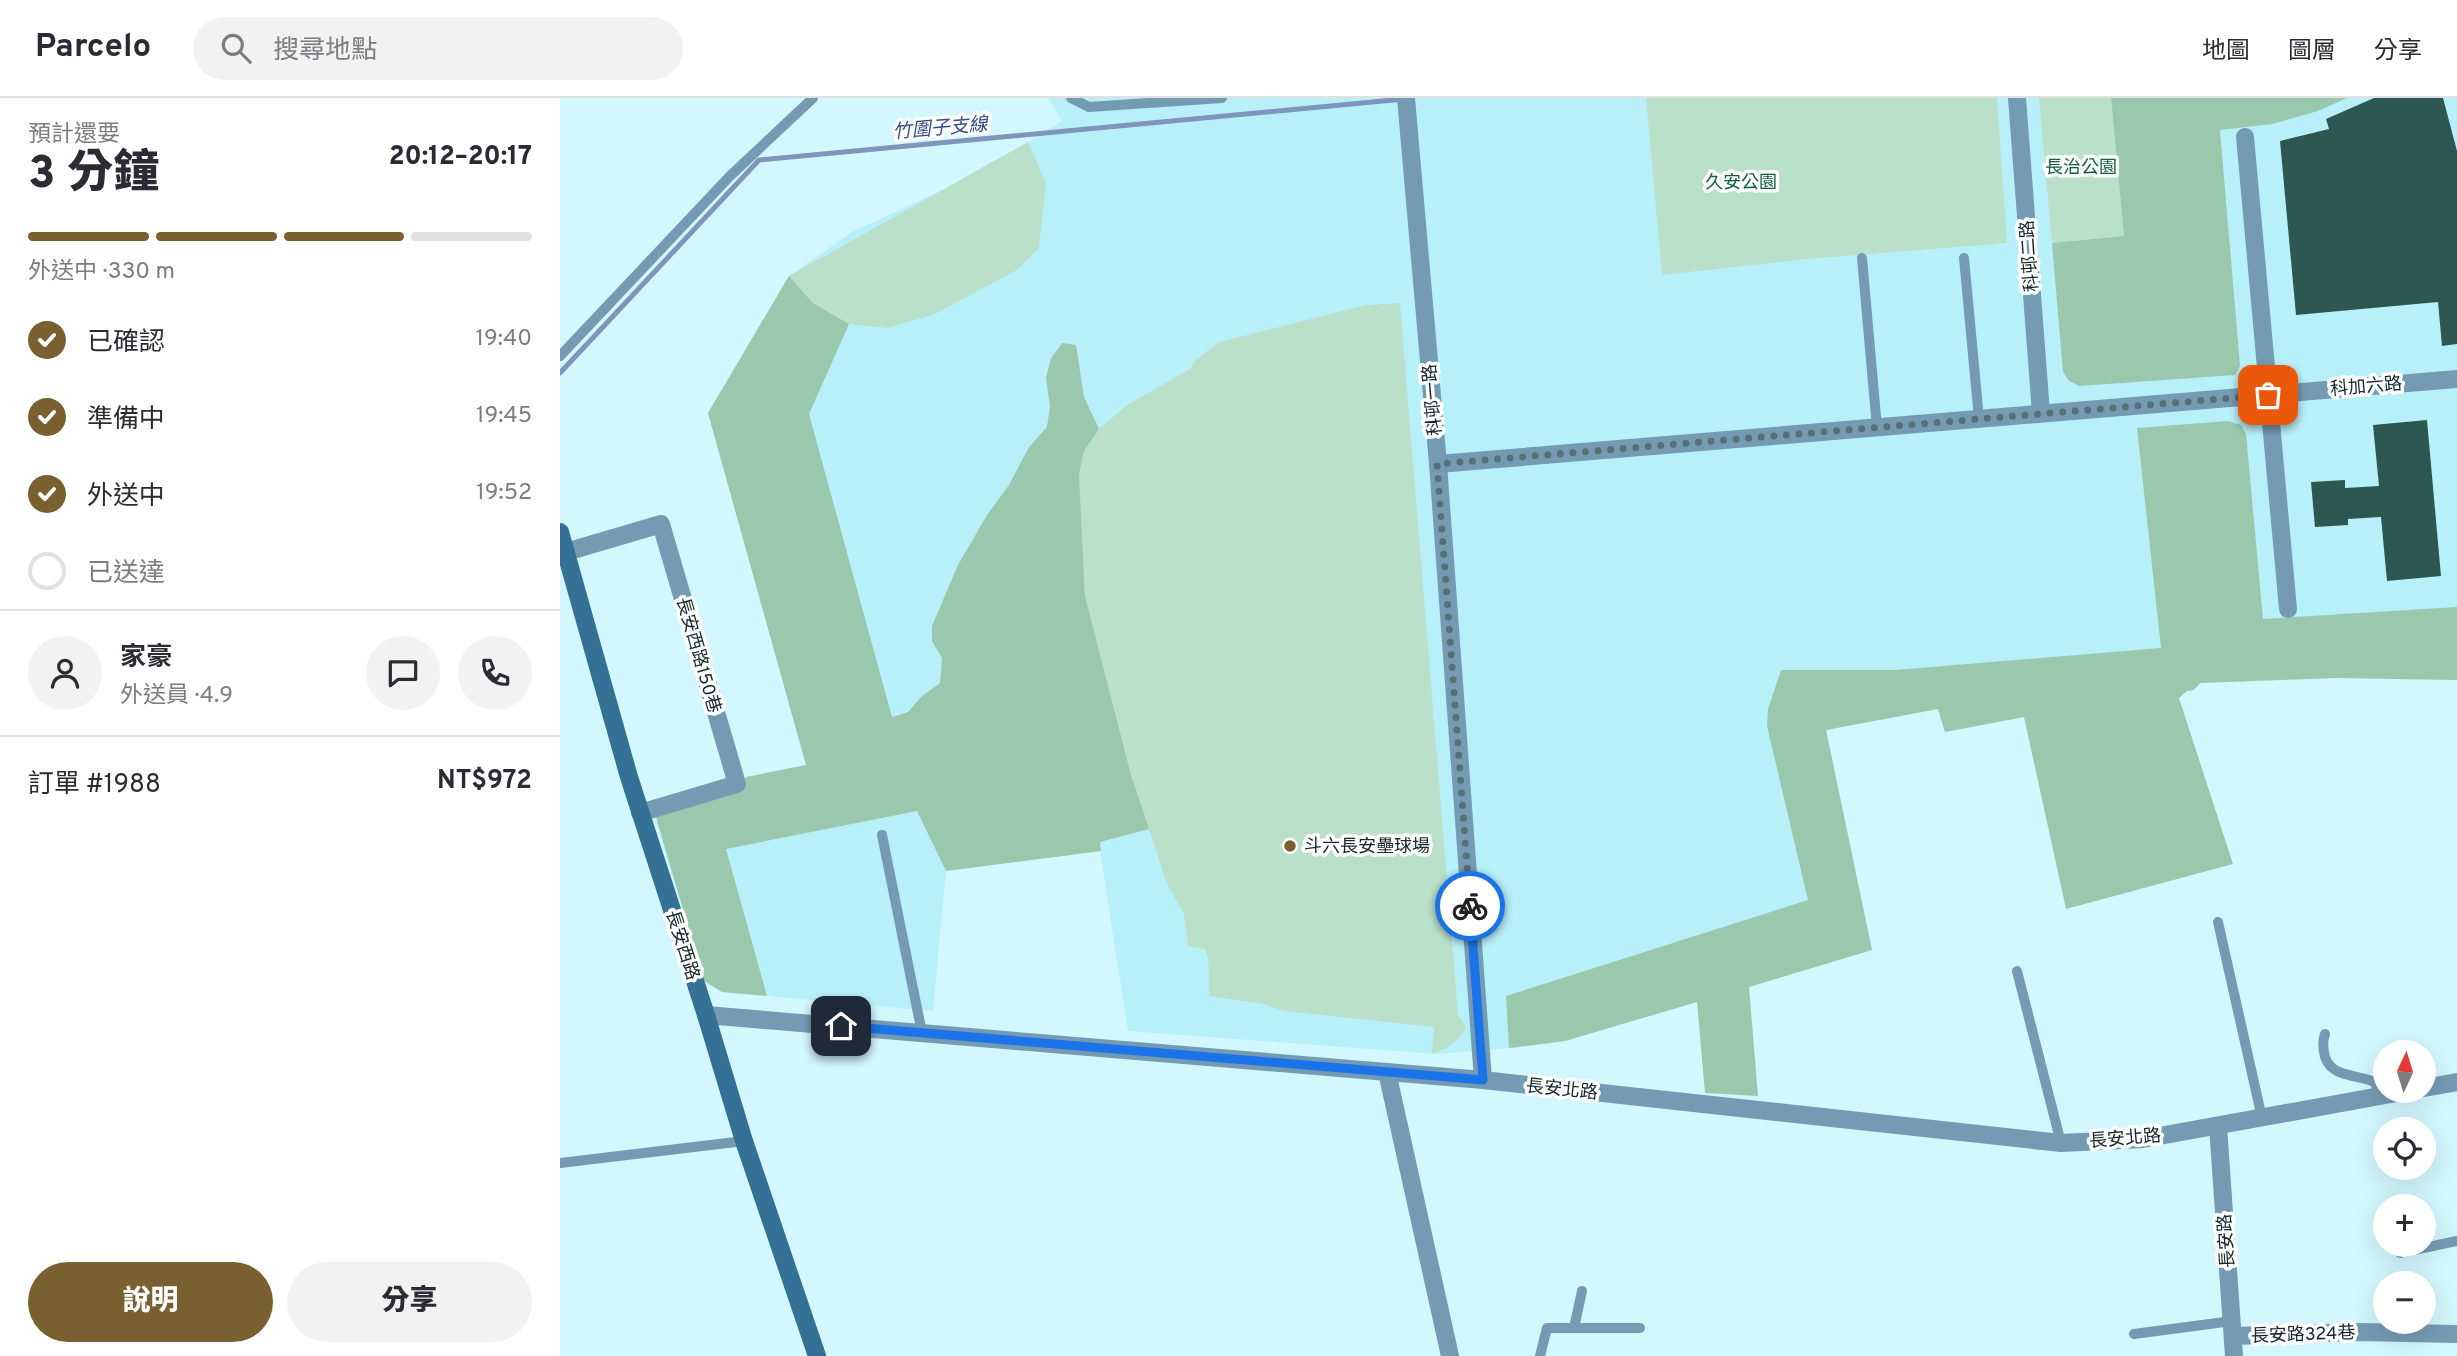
<!DOCTYPE html>
<html lang="zh-TW">
<meta charset="utf-8">
<style>
body{margin:0;font-family:Overpass,"Noto Sans TC",sans-serif;background:#f2f2f3;color:#2b2b33;height:100vh;display:flex;flex-direction:column;font-size:26px;white-space:nowrap}
*{box-sizing:border-box;margin:0}
p{font-size:23px;color:#7c7c81}
.icon{flex:none;width:38px;height:38px;fill:none;stroke:currentColor;stroke-width:2;stroke-linecap:round;stroke-linejoin:round}
.map{position:relative;flex:1;overflow:hidden}
.side{display:flex;flex-direction:column;background:#fff;width:560px}
.side>*{flex:none}
.needle{width:46px;rotate:4deg}
.fabs{position:absolute;left:1813px;top:942px;display:grid;gap:14px}
.fabs a{display:grid;place-items:center;width:63px;height:63px;border-radius:50%;background:#fff;box-shadow:0 7px 28px #0002;font-size:35px}
.pin{position:absolute;display:grid;place-items:center;width:60px;height:60px;color:#fff;margin:-30px;border-radius:14px;box-shadow:0 4px 10px #0006}
.courier{position:absolute;display:grid;place-items:center;width:70px;height:70px;margin:-35px;border:5px solid #1a73e8;border-radius:50%;background:#fff;color:#222;box-shadow:0 2px 9px #0007}
.summary em{font-style:normal;font-weight:800}
.summary div{display:flex;flex-direction:column-reverse}
.summary{display:flex;align-items:center;justify-content:space-between;height:119px;padding:0 28px}
h1{font-size:46px;font-weight:800;line-height:52px}
.bar{display:grid;grid-template-columns:repeat(4,1fr);gap:10px 7px;align-content:center;height:84px;padding:0 28px}
.bar i{height:9px;border-radius:5px;background:#e1e1e2}
.bar .current{background:#786031}
.bar p{grid-column:span 4}
.line{display:flex;align-items:center;gap:18px;padding:0 28px;border-top:2px solid #e1e1e2}
.line div{flex:1}
.round{display:grid;place-items:center;flex:none;width:74px;height:74px;border-radius:37px;background:#f2f2f3}
ol{padding:0 28px;list-style:none}
li{display:flex;align-items:center;gap:21px;height:77px}
li p{margin-inline-start:auto}
li .icon{padding:7px;border-radius:50%;background:#786031;color:#fff;stroke-width:4}
li:last-child{color:#7c7c81}
li i{width:38px;height:38px;border:4px solid #e1e1e2;border-radius:50%}
.primary-button{display:flex;gap:14px;margin-top:auto;padding:14px 28px}
.primary-button a{flex:1;height:80px;border-radius:42px;background:#786031;color:#fff;font-size:28px;font-weight:800;line-height:80px;text-align:center}
.primary-button a+a{background:#f2f2f3;color:#2b2b33}
header{display:flex;align-items:center;gap:42px;box-sizing:border-box;height:98px;padding:0 35px;background:#fff;border-bottom:2px solid #e1e1e2}
header strong{font-size:33px}
nav{display:flex;gap:38px;margin-inline-start:auto;font-size:24px}
.search{width:490px;height:63px;background:#f2f2f3;display:flex;align-items:center;gap:18px;box-sizing:border-box;padding:0 24px;border-radius:38px;color:#7c7c81;font-size:26px}
main{display:flex;flex:1;min-height:0}
.map>svg:first-child{display:block}
.built{fill:#b8f0fa}
.green{fill:#bae0ca}
.forest{fill:#9ac8ad}
.lines{fill:none;stroke-linecap:round;stroke-linejoin:round}
.stream{stroke:#7f95bb;stroke-width:5}
.building{fill:#2d5852}
.service{stroke:#759bb3;stroke-width:10}
.minor{stroke:#759bb3;stroke-width:18}
.tertiary{stroke:#759bb3;stroke-width:18}
.secondary{stroke:#347194;stroke-width:18}
.done{stroke:#587075;stroke-width:7;stroke-dasharray:0 12.6}
.route{stroke:#1a73e8;stroke-width:9}
.poi-dot{fill:#786031;stroke:#fdfdfd;stroke-width:2.5}
.labels{text-anchor:middle;stroke-width:7;stroke-linejoin:round;paint-order:stroke}
.park-label{font-size:18px;fill:#12603e;stroke:#fdfdfd}
.street-label{font-size:18px;fill:#16282b;stroke:#fdfdfd}
.poi-label{font-size:18px;fill:#16282b;stroke:#fdfdfd;text-anchor:start}
.water-label{font-size:19px;font-style:italic;fill:#344f83;stroke:#fdfdfd}
</style>
<header>
<strong>Parcelo</strong>
<div class="search"><svg class="icon" aria-label="search" viewBox="0 0 24 24"><circle cx="10" cy="10" r="6"/><path d="M15 15l6 6"/></svg>搜尋地點</div>
<nav><a>地圖</a><a>圖層</a><a>分享</a></nav>
</header>
<main>
<section class="side">
<div class="summary"><div><h1>3 分鐘</h1><p>預計還要</p></div><em>20:12–20:17</em></div>
<div class="bar"><i class="current"></i><i class="current"></i><i class="current"></i><i></i><p>外送中 · 330 m</p></div>
<ol>
<li><svg class="icon" aria-label="check" viewBox="0 0 24 24"><path d="M5 12l5 5 9-10"/></svg>已確認<p>19:40</p></li>
<li><svg class="icon" aria-label="check" viewBox="0 0 24 24"><path d="M5 12l5 5 9-10"/></svg>準備中<p>19:45</p></li>
<li><svg class="icon" aria-label="check" viewBox="0 0 24 24"><path d="M5 12l5 5 9-10"/></svg>外送中<p>19:52</p></li>
<li><i></i>已送達</li>
</ol>
<div class="line" style="height:126px"><a class="round"><svg class="icon" aria-label="person" viewBox="0 0 24 24"><circle cx="12" cy="8" r="4"/><path d="M4 21q1-7 8-7t8 7"/></svg></a><div><b>家豪</b><p>外送員 · 4.9</p></div><a class="round"><svg class="icon" aria-label="chat" viewBox="0 0 24 24"><path d="M4 5h16v11H9l-5 4z"/></svg></a><a class="round"><svg class="icon" aria-label="phone" viewBox="0 0 24 24"><path d="M5 4h4l2 5-3 2q2 4 5 5l2-3 5 2v4C11 20 4 13 5 4z"/></svg></a></div>
<div class="line" style="height:91px"><div>訂單 #1988</div><b>NT$972</b></div>
<div class="primary-button"><a>說明</a><a>分享</a></div>
</section>
<div class="map">
<svg width="1897" height="1258" viewBox="0 0 1897 1258">
<rect width="100%" height="100%" fill="#d3f7fe"/>
<polygon class="built" points="488,0 1897,0 1897,582 1777,580 1640,585 1634,592 1627,593 1619,600 1463,619 1385,634 1378,611 1266,632 1312,852 1005,943 962,949 877,956 568,933 540,753 386,773 373,913 162,894 144,883 96,724 180,692 186,679 246,667 148,315 229,178 292,134 421,74 502,23"/>
<g class="green">
<polygon points="1086,0 1437,0 1447,145 1247,161 1102,177"/>
<polygon points="1479,0 1551,0 1564,138 1492,145"/>
<polygon points="468,44 486,85 479,150 457,172 375,216 328,230 289,226 253,205 229,178"/>
<path d="M840,205L898,917L906,929C900,943 886,951 872,956L874,929L724,913L703,906L649,898C648,883 651,863 645,851L628,848L624,816L607,786L571,677L525,498L519,376L524,353L539,331L567,307L630,271L634,264L659,244L806,207Z"/>
</g>
<g class="forest">
<polygon points="1551,0 1787,0 1758,13 1712,26 1660,32 1680,268 1675,277 1519,288 1509,283 1503,274 1492,145 1564,138"/>
<polygon points="229,178 253,205 289,226 249,316 332,619 348,614 361,599 380,585 382,560 372,543 372,528 398,467 427,417 449,387 469,349 487,329 490,309 486,280 491,260 502,245 516,247 524,299 539,331 524,353 519,376 525,498 571,677 589,731 540,744 541,753 386,773 357,713 166,751 207,898 162,894 144,883 96,719 180,692 186,679 246,667 148,315"/>
<polygon points="1668,323 1681,327 1686,336 1703,521 1897,509 1897,582 1777,580 1640,585 1634,592 1627,593 1619,600 1673,766 1506,811 1464,619 1385,634 1378,611 1266,632 1312,852 1189,889 1198,998 1145,995 1137,904 1005,943 949,950 946,898 1248,802 1207,628 1208,611 1221,572 1335,572 1601,550 1577,330"/>
</g>
<g class="lines">
<polyline class="stream" points="0,275 199,62 844,1"/>
</g>
<g class="building">
<polygon points="1814,0 1883,0 1897,53 1897,246 1882,248 1878,204 1736,217 1720,43 1769,31 1766,21"/>
<polygon points="1867,322 1881,478 1827,483 1821,419 1788,421 1788,427 1755,429 1751,384 1785,382 1785,390 1819,388 1813,327"/>
</g>
<g class="lines">
<g class="service">
<polyline points="511,0 529,9 662,0"/>
<polyline points="1302,160 1317,330"/>
<polyline points="1404,160 1419,321"/>
<polyline points="0,258 170,78 253,0"/>
<polyline points="322,737 362,935"/>
<polyline points="1658,824 1702,1020"/>
<polyline points="1457,873 1501,1045"/>
<path d="M1765,936C1762,944 1763,951 1765,959C1772,980 1797,976 1815,984L1820,998"/>
<polyline points="0,1065 184,1043"/>
<polyline points="1840,1155 1897,1143"/>
<polyline points="1014,1230 1022,1193"/>
<polyline points="1574,1236 1672,1223"/>
<polyline points="980,1258 987,1230 1080,1230"/>
</g>
<g class="minor">
<polyline points="846,0 878,366 923,982"/>
<polyline points="1457,0 1481,315"/>
<polyline points="1685,39 1728,511"/>
<polyline points="878,366 1897,281"/>
<polyline points="6,454 101,426 177,686 80,715"/>
<polyline points="827,974 890,1258"/>
<polyline points="1673,1238 1798,1234 1897,1236"/>
</g>
<g class="tertiary">
<polyline points="146,917 923,982 1501,1045 1583,1041 1853,992"/>
<polyline points="1864,990 1897,984"/>
<polyline points="1658,1028 1674,1258"/>
</g>
<polyline class="secondary" points="0,434 69,679 146,917 184,1043 257,1258"/>
</g>
<g class="lines">
<polyline class="done" points="910,808 877,366 1708,297"/>
<polyline class="route" points="281,928 923,982 910,808"/>
</g>
<circle class="poi-dot" cx="730" cy="748" r="7"/>
<g class="labels">
<g class="park-label">
<text x="1521" y="75">長治公園</text>
<text x="1181" y="90">久安公園</text>
</g>
<g class="street-label">
<text transform="translate(1469 158) rotate(-94)" y="6">科邨二路</text>
<text transform="translate(1806 288) rotate(-5)" y="6">科加六路</text>
<text transform="translate(872 302) rotate(-95)" y="6">科邨一路</text>
<text transform="translate(139 557) rotate(74)" y="6">長安西路150巷</text>
<text transform="translate(123 847) rotate(72)" y="6">長安西路</text>
<text transform="translate(1002 991) rotate(6)" y="6">長安北路</text>
<text transform="translate(1565 1040) rotate(-5)" y="6">長安北路</text>
<text transform="translate(1666 1143) rotate(-94)" y="6">長安路</text>
<text transform="translate(1743 1236) rotate(-2)" y="6">長安路324巷</text>
</g>
<g class="poi-label">
<text x="744" y="754">斗六長安壘球場</text>
</g>
<g class="water-label">
<text transform="translate(380 29) rotate(-5)" y="7">竹圍子支線</text>
</g>
</g>
</svg>
<div class="fabs">
<a><svg class="needle" viewBox="-14 -14 28 28"><path d="M0-13l5 13h-10z" fill="#e53935"/><path d="M0 13l5-13h-10z" fill="#7c7c81"/></svg></a>
<a><svg class="icon" aria-label="locate" viewBox="0 0 24 24"><circle cx="12" cy="12" r="6"/><path d="M12 2v4M12 18v4M2 12h4M18 12h4"/></svg></a>
<a>+</a>
<a>−</a>
</div>
<div class="pin" style="left:1708px;top:297px;background:#ea580c"><svg class="icon" aria-label="bag" viewBox="0 0 24 24"><path d="M5 8h14l-1 12H6zM9 8a3 3 0 0 1 6 0"/></svg></div>
<div class="pin" style="left:281px;top:928px;background:#1f2937"><svg class="icon" aria-label="home" viewBox="0 0 24 24"><path d="M3 11l9-7 9 7M6 9v11h12V9"/></svg></div>
<div class="courier" style="left:910px;top:808px"><svg class="icon" aria-label="bike" viewBox="0 0 24 24"><circle cx="6" cy="16" r="4"/><circle cx="18" cy="16" r="4"/><path d="M6 16l4-8h5l3 8M10 8l3 8H6M13 5h3"/></svg></div>
</div>
</main>
